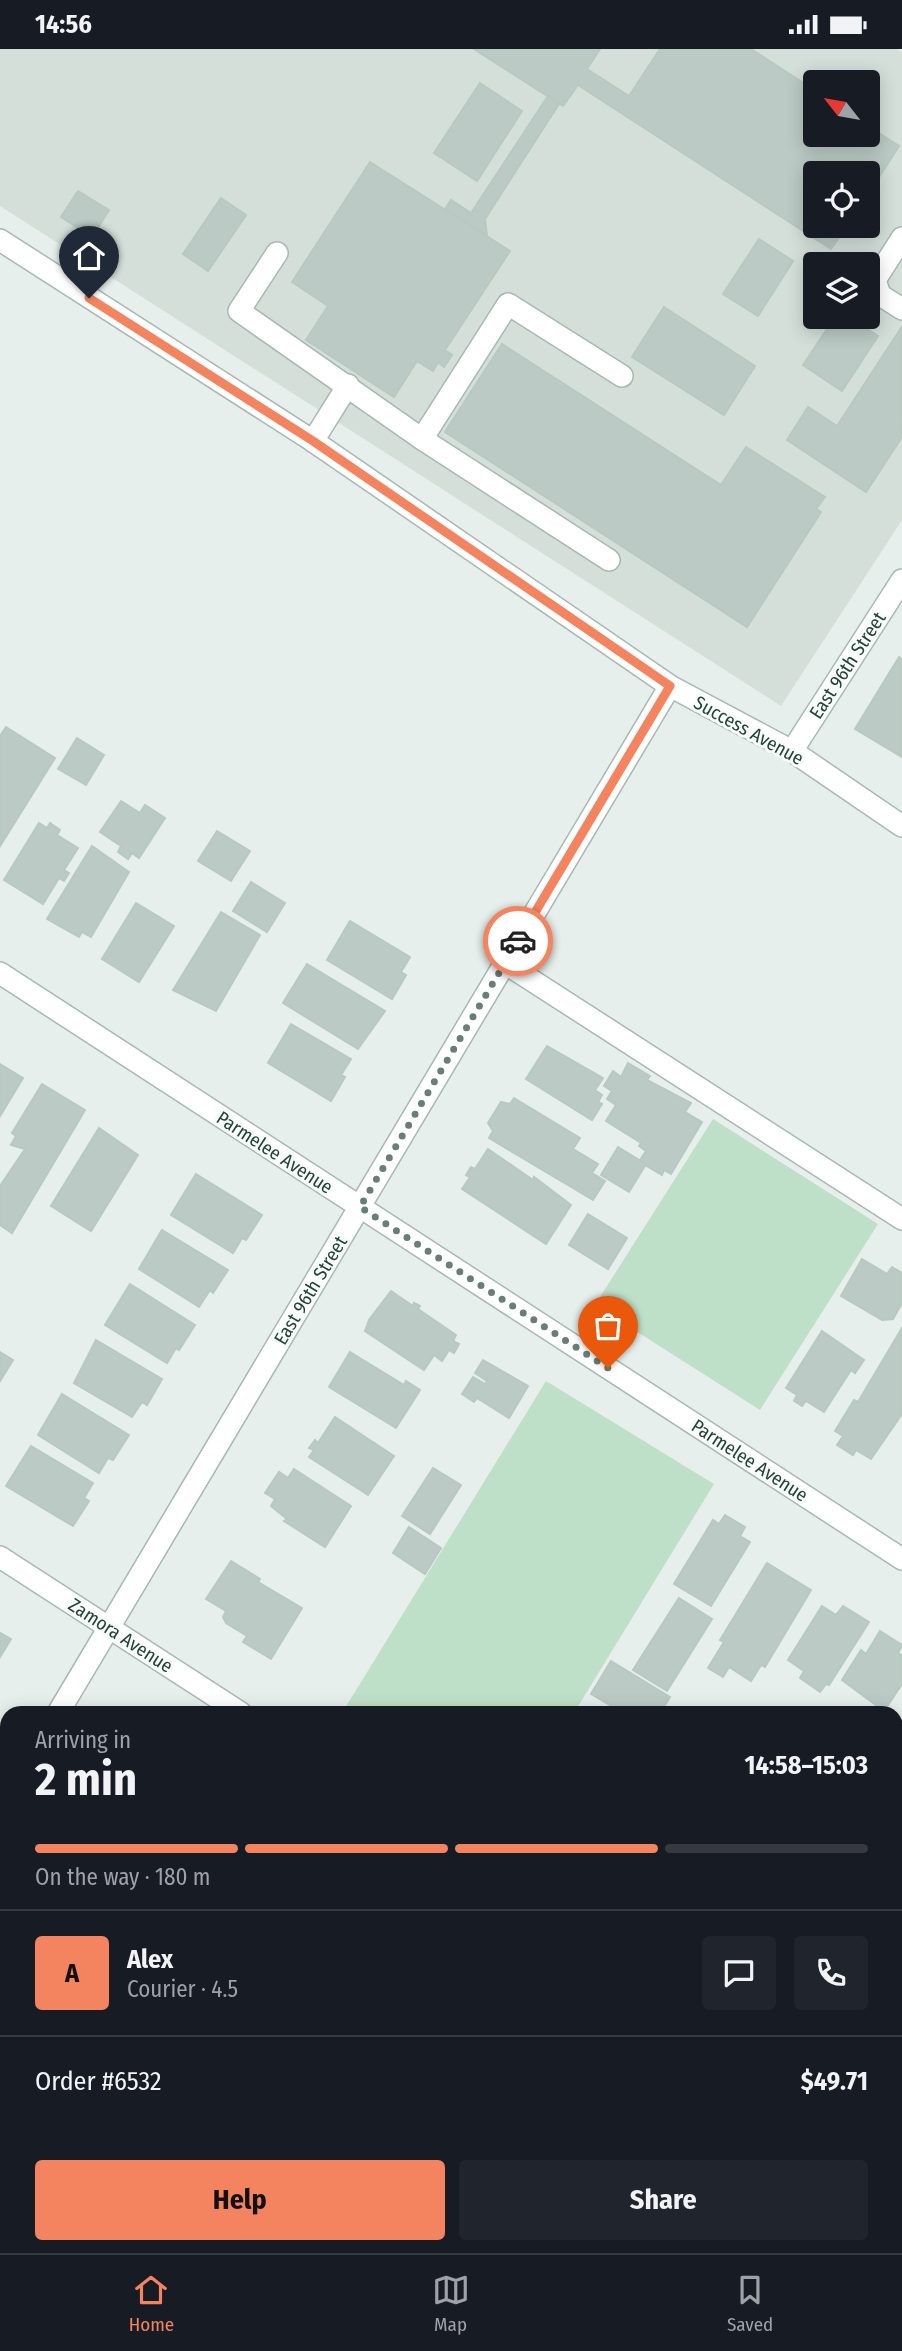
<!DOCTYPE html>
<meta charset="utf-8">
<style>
body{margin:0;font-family:"Fira Sans Condensed",sans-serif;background:#20242c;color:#f1f3f6;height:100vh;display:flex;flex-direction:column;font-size:26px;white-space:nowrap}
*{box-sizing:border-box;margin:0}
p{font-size:23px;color:#9ea1a6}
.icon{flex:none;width:38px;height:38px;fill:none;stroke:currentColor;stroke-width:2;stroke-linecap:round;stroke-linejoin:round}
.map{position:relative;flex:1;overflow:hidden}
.details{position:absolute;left:0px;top:1657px;width:903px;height:548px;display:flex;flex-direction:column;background:#171b24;border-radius:21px 21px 0 0;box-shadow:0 4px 18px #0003}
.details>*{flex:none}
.needle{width:46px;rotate:301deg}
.buttons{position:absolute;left:803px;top:21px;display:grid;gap:14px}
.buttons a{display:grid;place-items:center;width:77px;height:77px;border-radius:7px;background:#171b24;box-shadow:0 4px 18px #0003;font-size:35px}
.pin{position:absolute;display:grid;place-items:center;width:60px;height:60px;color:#fff;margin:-72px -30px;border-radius:50% 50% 50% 0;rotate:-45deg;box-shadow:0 0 7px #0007}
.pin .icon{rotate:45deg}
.courier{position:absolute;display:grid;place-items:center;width:70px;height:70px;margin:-35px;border:5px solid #f4845f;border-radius:50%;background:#fff;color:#222;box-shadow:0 2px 9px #0007}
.headline em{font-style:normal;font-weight:700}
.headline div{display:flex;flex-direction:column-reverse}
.headline{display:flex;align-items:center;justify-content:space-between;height:119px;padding:0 35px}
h1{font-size:46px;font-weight:700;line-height:52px}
.bar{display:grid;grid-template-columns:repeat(4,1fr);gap:10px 7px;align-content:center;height:84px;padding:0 35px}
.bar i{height:9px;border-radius:5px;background:#363941}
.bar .current{background:#f4845f}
.bar p{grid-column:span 4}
.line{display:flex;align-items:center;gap:18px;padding:0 35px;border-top:2px solid #363941}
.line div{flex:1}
.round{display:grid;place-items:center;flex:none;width:74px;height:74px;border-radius:7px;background:#20242c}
.cta{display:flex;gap:14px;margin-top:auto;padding:14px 35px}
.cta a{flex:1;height:80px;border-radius:7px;background:#f4845f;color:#111;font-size:28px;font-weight:700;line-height:80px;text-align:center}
.cta a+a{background:#20242c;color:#f1f3f6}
.status{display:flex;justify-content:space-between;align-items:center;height:49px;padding:0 35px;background:#171b24;direction:ltr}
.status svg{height:19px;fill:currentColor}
.tab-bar{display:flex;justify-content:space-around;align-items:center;height:98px;border-top:2px solid #363941;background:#171b24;font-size:19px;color:#9ea1a6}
.tab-bar a{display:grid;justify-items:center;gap:4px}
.tab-bar .current{color:#f4845f}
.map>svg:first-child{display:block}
.built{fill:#d4dfda;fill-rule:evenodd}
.green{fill:#bfe0c8}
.building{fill:#bbcac4;stroke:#b8c9c2;stroke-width:2}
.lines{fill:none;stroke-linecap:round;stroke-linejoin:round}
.lane-casing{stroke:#a8b8b2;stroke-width:24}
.street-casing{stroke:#a8b8b2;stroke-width:24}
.lane{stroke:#fff;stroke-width:21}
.street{stroke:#fff;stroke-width:21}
.done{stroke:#687f78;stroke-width:7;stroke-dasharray:0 12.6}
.route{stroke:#f4845f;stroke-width:9}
.labels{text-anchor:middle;stroke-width:6;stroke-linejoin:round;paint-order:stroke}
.street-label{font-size:19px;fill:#24423a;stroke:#f7fbf9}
</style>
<div class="status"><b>14:56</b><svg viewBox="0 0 49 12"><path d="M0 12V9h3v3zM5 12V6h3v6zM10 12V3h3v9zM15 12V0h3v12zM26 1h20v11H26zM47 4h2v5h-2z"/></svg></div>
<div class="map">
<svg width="902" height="2204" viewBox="0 0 902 2204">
<rect width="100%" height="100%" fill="#e6efeb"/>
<path class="built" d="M0,0H897L902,3V471L781,657L0,157ZM816,33H868V86H816ZM816,124H868V177H816ZM816,215H868V268H816Z"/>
<g class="green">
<polygon points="713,1070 878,1175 760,1361 595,1256"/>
<polygon points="546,1332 714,1435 574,1664 342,1664"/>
</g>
<g class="building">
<polygon points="474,0 600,0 587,20 629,47 660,0 751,0 816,42 816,86 868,86 868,77 899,97 868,145 868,124 816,124 816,177 847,177 831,200 578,36 563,57"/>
<polygon points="480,34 522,62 477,132 434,104"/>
<polygon points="548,47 559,55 485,170 487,187 445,160 451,151 471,164"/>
<polygon points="370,113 510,202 445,301 452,306 444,318 438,313 433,322 417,312 394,348 306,291 328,257 292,233"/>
<polygon points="78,142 109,161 92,188 61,168"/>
<polygon points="221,149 246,166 208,222 183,205"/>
<polygon points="759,190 793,212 758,267 723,245"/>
<polygon points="664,258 755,317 724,366 632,308"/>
<polygon points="835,268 849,268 878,287 842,342 803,316"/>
<polygon points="901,279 902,388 866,443 787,391 808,358 837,377"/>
<polygon points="502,295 721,436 746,398 825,448 816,460 821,463 747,578 445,383"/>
<polygon points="899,608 902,611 902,708 855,680"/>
<polygon points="6,678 55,709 0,797 0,687"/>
<polygon points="77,689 104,706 86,736 58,720"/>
<polygon points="121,752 140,764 145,756 165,769 139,809 132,804 128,810 118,803 121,797 100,783"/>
<polygon points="39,774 47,779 50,774 60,781 57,786 78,799 64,821 69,824 64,832 59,829 43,855 4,831"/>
<polygon points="217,782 250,802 231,832 198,812"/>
<polygon points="92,797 129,823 91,888 82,883 79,888 47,870"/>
<polygon points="251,833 285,854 267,883 233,862"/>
<polygon points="136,854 174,877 139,933 102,910"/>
<polygon points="221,863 260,886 216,962 173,941"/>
<polygon points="350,872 410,908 401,923 406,926 392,950 327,911"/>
<polygon points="307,915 385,962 358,1000 283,954"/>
<polygon points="291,975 351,1010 341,1026 345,1028 331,1052 268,1014"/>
<polygon points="547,997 603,1029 595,1041 602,1046 598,1053 602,1055 592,1071 526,1030"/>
<polygon points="628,1014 650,1027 647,1031 691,1054 685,1063 702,1073 671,1125 664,1121 662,1126 645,1116 640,1111 646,1102 639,1097 641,1094 606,1072 616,1056 607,1050 612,1042 604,1037 613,1022 621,1028"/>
<polygon points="0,1015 23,1029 0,1067"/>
<polygon points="42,1035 85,1061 12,1184 0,1176 0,1137 25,1100 11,1096 16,1087 12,1084"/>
<polygon points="514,1049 580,1089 573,1100 598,1115 592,1124 605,1132 593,1151 489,1089 493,1082 488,1074 501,1053 510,1055"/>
<polygon points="99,1079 138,1106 91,1182 51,1157"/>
<polygon points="618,1098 646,1115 629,1143 601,1126"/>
<polygon points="488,1100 533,1131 534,1128 571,1156 546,1195 462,1140 470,1128 466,1126 471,1118 475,1120"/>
<polygon points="196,1125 262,1166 246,1191 242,1189 233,1204 171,1166"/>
<polygon points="588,1165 627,1189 608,1220 569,1196"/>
<polygon points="162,1181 228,1221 213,1244 210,1241 199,1258 139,1220"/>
<polygon points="862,1210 887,1225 892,1218 902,1224 902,1254 893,1270 882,1271 841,1247"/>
<polygon points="130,1235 195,1276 179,1301 176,1299 167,1314 105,1276"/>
<polygon points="391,1242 413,1257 414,1254 420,1257 418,1260 456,1286 453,1292 459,1295 454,1304 449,1301 442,1312 434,1306 424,1321 365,1282 369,1271"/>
<polygon points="902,1279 902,1365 871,1410 856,1401 853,1406 837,1396 843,1387 835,1382 854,1351 858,1353"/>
<polygon points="822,1282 864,1311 855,1324 851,1321 824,1363 806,1352 802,1357 794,1352 797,1346 786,1339"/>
<polygon points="96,1291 162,1330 147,1356 142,1353 132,1368 74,1334"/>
<polygon points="0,1303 13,1311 0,1332"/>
<polygon points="350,1303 404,1336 406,1332 420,1341 396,1379 329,1338"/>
<polygon points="483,1311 528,1337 509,1369 477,1349 474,1353 462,1345 473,1328 485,1335 487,1332 475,1324"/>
<polygon points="62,1345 129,1386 113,1411 108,1409 99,1424 38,1386"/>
<polygon points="335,1368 394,1407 368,1446 309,1408 314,1401 309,1399 315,1391 318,1394"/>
<polygon points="31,1397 93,1434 84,1449 89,1452 73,1477 6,1437"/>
<polygon points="433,1419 461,1436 430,1485 402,1467"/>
<polygon points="294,1420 351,1457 325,1498 284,1472 287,1470 271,1457 275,1450 265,1444 279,1423 288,1429"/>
<polygon points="725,1466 745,1478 740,1487 750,1493 711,1557 674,1535 713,1471 719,1475"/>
<polygon points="409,1478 441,1499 425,1525 393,1504"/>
<polygon points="231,1512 260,1530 258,1533 302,1559 271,1610 243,1593 247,1587 226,1574 223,1568 226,1562 206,1550"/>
<polygon points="767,1514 811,1541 765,1618 761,1616 751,1632 729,1618 723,1628 708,1619 724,1593 720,1591"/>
<polygon points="679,1549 712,1570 667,1642 633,1621"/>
<polygon points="822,1557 836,1566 843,1557 869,1573 829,1636 826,1635 820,1643 800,1629 804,1622 788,1611"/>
<polygon points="880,1582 902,1596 898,1604 902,1606 902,1635 884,1662 842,1631 861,1601 866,1605"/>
<polygon points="0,1584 11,1590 0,1608"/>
<polygon points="611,1612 670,1648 660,1664 616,1664 618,1661 591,1645"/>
<polygon points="0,1887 7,1892 7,1944 0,1955"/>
<polygon points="902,1928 902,1999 901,2002 896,1999 896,1938"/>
<polygon points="5,2155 7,2198 36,2198 32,2204 0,2204 0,2163"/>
<polygon points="452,2198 471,2198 481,2204 449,2204"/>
<polygon points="548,2198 588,2198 598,2204 540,2204"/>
<polygon points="609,2198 654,2198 651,2204 606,2204"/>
<polygon points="740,2198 772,2198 768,2204 750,2204"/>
<polygon points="793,2198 859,2198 855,2204 791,2204"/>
</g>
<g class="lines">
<g class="lane-casing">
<g id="lane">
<polyline points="902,189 875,231 880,246 902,260"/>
<polyline points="277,204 239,262 422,390 609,511"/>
<polyline points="422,390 508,255 622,327"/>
<polyline points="313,392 348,336"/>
<polyline points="505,914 902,1170"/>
</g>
</g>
<g class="street-casing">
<g id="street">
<polyline points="0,191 313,392 670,637 792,702 902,777"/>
<polyline points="792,702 902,531"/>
<polyline points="0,924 902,1510"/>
<polyline points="0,1508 241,1664"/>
<polyline points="58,1664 670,637"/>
<polyline points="0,1762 7,1750"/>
<polyline points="0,2074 7,2078"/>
<polyline points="896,2088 902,2092"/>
<polyline points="203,2198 213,2204"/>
</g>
</g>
<use href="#lane" class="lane"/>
<use href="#street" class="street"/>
</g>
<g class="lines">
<polyline class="done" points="518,892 360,1158 608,1319"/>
<polyline class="route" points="89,249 313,392 670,637 518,892"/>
</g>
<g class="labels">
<g class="street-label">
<text transform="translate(847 616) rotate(-57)" y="7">East 96th Street</text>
<text transform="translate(749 681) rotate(29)" y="7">Success Avenue</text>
<text transform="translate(275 1103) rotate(33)" y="7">Parmelee Avenue</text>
<text transform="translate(310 1241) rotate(-59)" y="7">East 96th Street</text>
<text transform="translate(750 1411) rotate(33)" y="7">Parmelee Avenue</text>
<text transform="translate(121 1586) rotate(33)" y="7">Zamora Avenue</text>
</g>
</g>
</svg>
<div class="buttons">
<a><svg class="needle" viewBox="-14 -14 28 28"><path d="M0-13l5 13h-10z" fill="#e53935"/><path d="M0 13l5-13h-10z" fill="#9ea1a6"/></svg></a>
<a><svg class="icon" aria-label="locate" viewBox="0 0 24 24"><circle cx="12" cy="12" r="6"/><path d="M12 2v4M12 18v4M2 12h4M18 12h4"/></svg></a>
<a><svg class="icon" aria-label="layers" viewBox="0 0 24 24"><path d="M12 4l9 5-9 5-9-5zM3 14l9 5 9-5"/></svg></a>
</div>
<div class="pin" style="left:608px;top:1319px;background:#ea580c"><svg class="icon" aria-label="bag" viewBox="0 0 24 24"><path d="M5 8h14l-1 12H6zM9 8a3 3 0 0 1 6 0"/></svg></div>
<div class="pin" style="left:89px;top:249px;background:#1f2937"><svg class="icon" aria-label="home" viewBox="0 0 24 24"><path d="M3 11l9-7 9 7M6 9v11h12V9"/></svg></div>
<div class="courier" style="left:518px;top:892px"><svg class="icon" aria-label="car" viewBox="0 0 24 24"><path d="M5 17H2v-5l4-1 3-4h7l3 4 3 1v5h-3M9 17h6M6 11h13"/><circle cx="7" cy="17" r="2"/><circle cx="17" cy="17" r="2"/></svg></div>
<section class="details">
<div class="headline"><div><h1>2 min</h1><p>Arriving in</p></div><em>14:58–15:03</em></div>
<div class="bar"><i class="current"></i><i class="current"></i><i class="current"></i><i></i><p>On the way · 180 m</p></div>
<div class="line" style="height:126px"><b class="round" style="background:#f4845f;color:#111">A</b><div><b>Alex</b><p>Courier · 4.5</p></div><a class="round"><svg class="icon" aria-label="chat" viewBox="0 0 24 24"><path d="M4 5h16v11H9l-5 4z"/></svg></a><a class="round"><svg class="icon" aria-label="phone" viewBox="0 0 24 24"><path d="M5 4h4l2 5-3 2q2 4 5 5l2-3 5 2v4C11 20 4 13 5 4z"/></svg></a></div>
<div class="line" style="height:91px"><div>Order #6532</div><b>$49.71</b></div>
<div class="cta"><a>Help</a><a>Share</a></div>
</section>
</div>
<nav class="tab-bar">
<a class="current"><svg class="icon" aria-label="home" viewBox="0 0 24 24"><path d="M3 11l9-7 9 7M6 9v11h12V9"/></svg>Home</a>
<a><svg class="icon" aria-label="map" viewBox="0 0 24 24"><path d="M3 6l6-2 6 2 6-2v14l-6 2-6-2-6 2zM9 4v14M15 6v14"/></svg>Map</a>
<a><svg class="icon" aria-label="saved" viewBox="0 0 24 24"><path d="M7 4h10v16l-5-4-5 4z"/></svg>Saved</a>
</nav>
